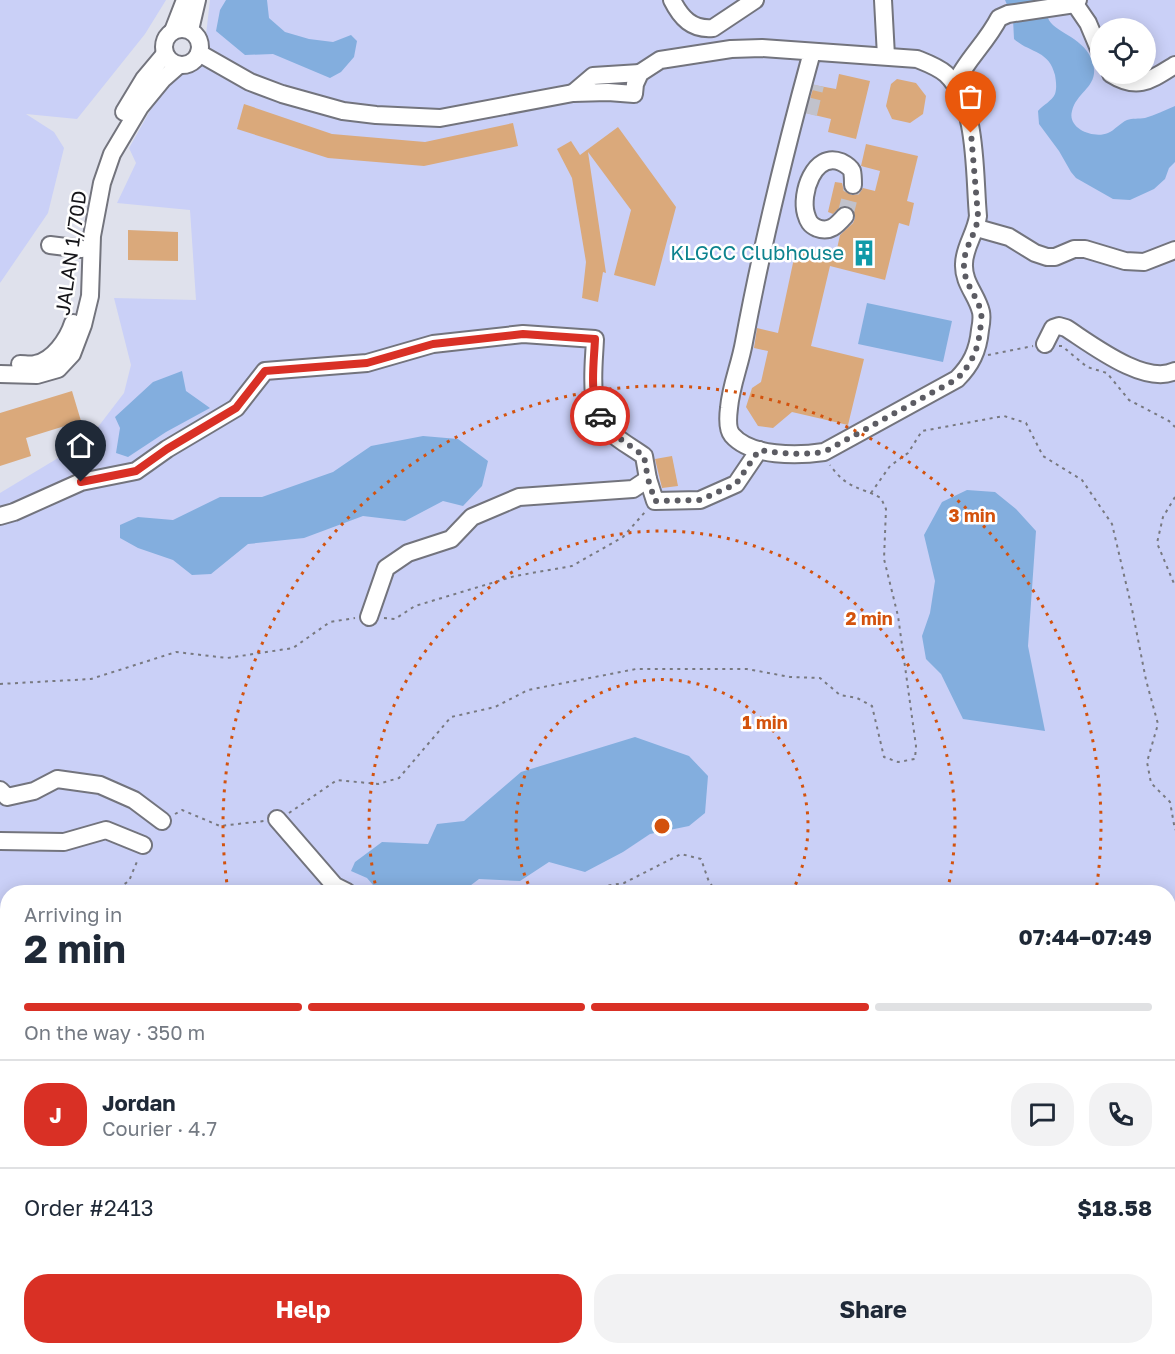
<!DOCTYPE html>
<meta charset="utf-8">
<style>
body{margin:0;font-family:"Golos Text",sans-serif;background:#f2f2f3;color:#1f2937;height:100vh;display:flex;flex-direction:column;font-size:22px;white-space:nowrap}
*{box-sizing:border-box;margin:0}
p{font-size:20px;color:#747a83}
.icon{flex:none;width:33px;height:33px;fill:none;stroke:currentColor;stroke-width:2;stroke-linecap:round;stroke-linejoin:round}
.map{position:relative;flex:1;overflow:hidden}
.panel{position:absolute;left:0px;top:885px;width:1176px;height:470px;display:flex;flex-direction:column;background:#fff;border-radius:24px 24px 0 0;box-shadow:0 3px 15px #0003}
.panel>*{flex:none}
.buttons{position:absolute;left:1090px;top:18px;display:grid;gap:12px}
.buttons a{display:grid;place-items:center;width:66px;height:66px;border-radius:50%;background:#fff;box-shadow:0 3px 15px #0003;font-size:30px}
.pin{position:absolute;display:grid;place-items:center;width:51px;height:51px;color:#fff;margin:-62px -26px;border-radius:50% 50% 50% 0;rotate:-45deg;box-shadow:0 0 6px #0007}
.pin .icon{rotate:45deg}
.courier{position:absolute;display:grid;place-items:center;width:60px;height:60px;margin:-30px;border:4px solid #d93025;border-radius:50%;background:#fff;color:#222;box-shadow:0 2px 8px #0007}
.summary em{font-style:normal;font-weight:700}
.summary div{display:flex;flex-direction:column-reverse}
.summary{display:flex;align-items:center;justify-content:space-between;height:102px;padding:0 24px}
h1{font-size:39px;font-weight:700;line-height:45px}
.bar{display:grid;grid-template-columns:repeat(4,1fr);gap:9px 6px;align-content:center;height:72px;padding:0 24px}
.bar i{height:8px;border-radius:4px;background:#e0e1e3}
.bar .current{background:#d93025}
.bar p{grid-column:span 4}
.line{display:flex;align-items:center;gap:15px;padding:0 24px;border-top:2px solid #e0e1e3}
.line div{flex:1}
.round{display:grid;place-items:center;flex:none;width:63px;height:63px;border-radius:24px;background:#f2f2f3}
.button{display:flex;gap:12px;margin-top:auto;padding:12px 24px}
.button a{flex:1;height:69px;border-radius:24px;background:#d93025;color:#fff;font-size:24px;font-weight:700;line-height:69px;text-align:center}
.button a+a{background:#f2f2f3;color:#1f2937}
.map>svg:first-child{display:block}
.green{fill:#cad0f7;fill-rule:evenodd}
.water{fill:#83aede}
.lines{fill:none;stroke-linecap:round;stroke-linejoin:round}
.river{stroke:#83aede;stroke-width:22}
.building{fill:#daa97b}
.minor-tunnel{stroke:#c1c2cc;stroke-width:16;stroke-dasharray:16 8;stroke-linecap:butt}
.minor-casing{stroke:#73747d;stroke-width:20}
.path{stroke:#787980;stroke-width:2;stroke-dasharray:3 4.5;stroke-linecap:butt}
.minor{stroke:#fff;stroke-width:16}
.done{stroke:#5c5c63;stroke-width:6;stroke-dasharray:0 10.8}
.route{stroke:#d93025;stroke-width:8}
.ring{fill:none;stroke:#d3520d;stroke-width:3;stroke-dasharray:3 6}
.labels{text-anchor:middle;stroke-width:5;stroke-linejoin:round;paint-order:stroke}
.street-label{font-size:20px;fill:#151519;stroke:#fff}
.culture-label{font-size:20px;fill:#0d838f;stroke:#fff;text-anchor:end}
.centre{fill:#d3520d;stroke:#fff;stroke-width:3}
.ring-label{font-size:18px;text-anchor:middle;font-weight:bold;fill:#d3520d;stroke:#fff;stroke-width:5;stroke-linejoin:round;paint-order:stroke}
</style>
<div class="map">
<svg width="1175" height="1354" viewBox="0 0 1175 1354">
<rect width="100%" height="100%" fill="#dfe1ec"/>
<g class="green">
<polygon points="0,0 166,0 145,34 77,119 26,114 54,132 64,148 48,213 0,283"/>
<path d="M210,0H1175V1354H147L143,1347H1168V892H8V1249L0,1252V493L88,440L124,393L131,365L114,298L196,300L190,210L117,203L136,163L129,148L151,109L165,90L177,78L197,64L204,52ZM1101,28H1146V74H1101Z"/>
</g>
<g class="water">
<polygon points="226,0 267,0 269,18 285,32 309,39 333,42 351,35 357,41 354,57 341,72 330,78 273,54 245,55 216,31 220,10"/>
<path d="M1005,0H1047C1047,6 1045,13 1048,18C1053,32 1081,36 1091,58C1103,86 1077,90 1072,111C1067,129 1094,139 1108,133C1115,130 1120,123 1127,120C1132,118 1139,119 1145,118C1155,115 1165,110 1175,106V162L1169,168L1165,179L1154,189L1130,200L1113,199L1076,178L1071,172L1059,151L1039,124L1038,111C1043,105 1052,101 1055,94C1057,88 1056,81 1055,75C1049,50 1030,53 1014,39L1013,19Z"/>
<polygon points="867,303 952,321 943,362 858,344"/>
<polygon points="182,371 186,391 210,408 166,432 128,457 116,453 120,428 115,417 153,382"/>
<polygon points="423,436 458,439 488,461 482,486 463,506 443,501 405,521 363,516 304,538 248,544 211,574 192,575 173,560 138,548 120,538 120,525 138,517 173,520 220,497 262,497 333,472 371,446"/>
<polygon points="967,490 995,492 1016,509 1036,531 1028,646 1045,731 963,719 941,674 926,659 922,636 930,613 935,581 924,535 942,502"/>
<polygon points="635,737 689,756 708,776 705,813 689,826 650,834 623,852 585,872 549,862 520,881 479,879 462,892 379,892 367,878 351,871 355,862 382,842 428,844 437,824 464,821 521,772"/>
</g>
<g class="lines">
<polyline class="river" points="589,1347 596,1354"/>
</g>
<g class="building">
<polygon points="839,74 870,81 856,139 828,132 831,119 806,113 814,85 836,89"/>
<polygon points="897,79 916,83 926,96 923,114 910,123 892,119 886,106 891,84"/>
<polygon points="244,104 332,134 425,142 513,123 518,146 424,166 328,158 237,129"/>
<polygon points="618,127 676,207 655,286 614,275 631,210 588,152 606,273 603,272 598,302 582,298 586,262 572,178 557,149 571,141 580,155"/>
<polygon points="866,144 918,156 907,201 914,203 909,226 899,223 885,280 830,266 811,346 864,359 848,425 792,412 773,428 758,426 746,407 752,388 761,382 768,351 754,348 757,328 778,333 796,249 835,258 840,235 853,223 855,218 852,209 847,206 841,206 833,214 828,212 835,182 842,183 844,191 852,195 859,194 863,188 875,191 880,171 861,166"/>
<polygon points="128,230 178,232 178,261 128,260"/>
<polygon points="72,391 81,421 26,438 31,456 0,466 0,413"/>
<polygon points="672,456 678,486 662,488 655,459"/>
</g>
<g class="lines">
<g class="minor-tunnel">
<polyline points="809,114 816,85"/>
<polyline points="845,216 853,185"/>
</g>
<g class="minor-casing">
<g id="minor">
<path d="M672,0C681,18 692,30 713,28L755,0"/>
<polyline points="883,0 886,56"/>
<polyline points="1075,4 1088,23 1101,54"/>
<circle cx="182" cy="47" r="18"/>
<polyline points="190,30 197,0"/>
<polyline points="173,31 185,0"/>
<path d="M199,53L250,82L282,94L343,111L376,115L440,118L573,93L608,92L634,94L635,84L640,73L660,60L731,49L762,48L917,59C927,63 938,67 946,74C978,104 974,174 978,216C976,233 964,247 964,264C963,283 977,295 981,312C982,317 981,325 980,330C978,351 971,365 957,379L824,452C798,456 751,457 732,435C727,429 728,416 729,408C731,385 740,365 744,342C762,245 786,147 812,52"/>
<path d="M1111,74C1138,91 1151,80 1175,65"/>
<path d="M955,84C966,60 987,42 999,18L1008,14L1075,4L1078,0"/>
<polyline points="573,93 593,76 640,73"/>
<polyline points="124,112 144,79 165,54"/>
<path d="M845,216C837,225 830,233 817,228C810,225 808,221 806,214C800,194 814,151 841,162C845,164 850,167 852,171C853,175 853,181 853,185"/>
<polyline points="977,228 1009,237 1035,253 1047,257 1055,257 1074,249 1085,249 1125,261 1144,262 1175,250"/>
<polyline points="50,245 82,249"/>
<path d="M1045,344L1053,328L1059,326L1066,328C1091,344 1145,386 1175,371"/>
<path d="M20,364C25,364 30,365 35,364C53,361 68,339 73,323"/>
<polyline points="0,374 37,375 58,369 72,354 83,325 90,296 92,236 102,183 112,154 140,107 163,79 179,65"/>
<path d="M0,516L14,512L81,482L136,471L167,449L236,408L265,371L367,363L433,344L523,334L595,339C594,367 587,408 609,431C618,440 633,448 644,456L648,479L655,501L700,500L736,484L759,450"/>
<polyline points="369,617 386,568 408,553 451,539 472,517 519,497 633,489 648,479"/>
<polyline points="0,790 7,797 34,791 57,779 100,785 134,800 162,821"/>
<polyline points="277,819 335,886 347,892"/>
<polyline points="0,841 64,842 106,830 143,845"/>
<polyline points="0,1120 8,1119"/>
<polyline points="0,1238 8,1234"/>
<polyline points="0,1269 8,1266"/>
<polyline points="341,1347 344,1354"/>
<polyline points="976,1347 1017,1354"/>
</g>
</g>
<g class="path">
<polyline points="1059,346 1062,346 1087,367 1107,373 1129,400 1169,421 1175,427"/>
<polyline points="988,355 1033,346"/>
<polyline points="871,493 890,466 908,453 922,431 1004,416 1026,423 1043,456 1082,480 1112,524 1132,609 1146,680 1158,724 1147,762 1151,783 1170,802 1175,830"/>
<polyline points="1175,497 1163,517 1157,543 1175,586"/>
<polyline points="384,618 395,619 415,606 515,576 572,566 623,537 645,512"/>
<polyline points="0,684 91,679 176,652 227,658 293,648 330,622 355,618"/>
<path d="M289,813L337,780L378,784L399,778L451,717L495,707L528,690L636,669H747L790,677L820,678L840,695L857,698L872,706L884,757L898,762L915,759L916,746L898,616L884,559L886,509L881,498C858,486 847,489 830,465"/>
<polyline points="175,814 182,810 220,826 264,821"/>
<polyline points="112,892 129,881 138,859"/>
<polyline points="587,892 600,887 624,883 681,854 701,859 709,882 717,892"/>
<polyline points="0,936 8,922"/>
<polyline points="1168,970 1175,970"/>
<polyline points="1168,1122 1175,1122"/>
<polyline points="1168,1135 1175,1135"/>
</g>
<use href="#minor" class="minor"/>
</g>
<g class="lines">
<path class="done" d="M600,416L608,430L644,456L648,479L655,501L700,500L736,484L759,450C782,454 801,455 824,452L957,379C971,364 978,351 980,330C981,325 982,317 981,312C977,295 963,283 964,264C964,247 977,233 978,216L971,133"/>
<path class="route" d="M81,482L136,471L167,449L236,408L265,371L367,363L433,344L523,334L595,339C594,363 589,394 600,416"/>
</g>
<g class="ring">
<path d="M532 892A146 146 0 1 1 792 892"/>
<path d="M377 892A293 293 0 1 1 947 892"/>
<path d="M228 891A439 439 0 1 1 1096 891"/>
</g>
<defs>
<g id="building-bare" transform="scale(2.07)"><path d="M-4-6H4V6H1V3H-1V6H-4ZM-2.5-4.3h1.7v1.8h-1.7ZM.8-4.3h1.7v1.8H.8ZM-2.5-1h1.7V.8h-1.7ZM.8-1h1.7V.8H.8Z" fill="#0f9aa8" stroke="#fff" stroke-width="2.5" paint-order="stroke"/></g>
</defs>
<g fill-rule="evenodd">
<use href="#building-bare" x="864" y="253"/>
</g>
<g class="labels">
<g class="street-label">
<text transform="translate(71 253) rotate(-82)" y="7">JALAN 1/70D</text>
</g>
<g class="culture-label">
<text x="844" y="260">KLGCC Clubhouse</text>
</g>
</g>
<circle cx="662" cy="826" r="9" class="centre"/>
<g class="ring-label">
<text x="972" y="522">3 min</text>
<text x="869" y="625">2 min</text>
<text x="765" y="729">1 min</text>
</g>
</svg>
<div class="buttons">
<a><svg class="icon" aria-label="locate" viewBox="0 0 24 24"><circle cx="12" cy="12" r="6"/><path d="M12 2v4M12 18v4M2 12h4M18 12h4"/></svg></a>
</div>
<div class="pin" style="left:971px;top:133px;background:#ea580c"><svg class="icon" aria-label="bag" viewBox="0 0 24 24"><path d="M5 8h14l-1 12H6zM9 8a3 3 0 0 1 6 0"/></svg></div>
<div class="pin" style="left:81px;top:482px;background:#1f2937"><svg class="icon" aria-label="home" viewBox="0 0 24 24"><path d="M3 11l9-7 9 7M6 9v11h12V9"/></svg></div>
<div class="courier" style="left:600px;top:416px"><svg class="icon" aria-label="car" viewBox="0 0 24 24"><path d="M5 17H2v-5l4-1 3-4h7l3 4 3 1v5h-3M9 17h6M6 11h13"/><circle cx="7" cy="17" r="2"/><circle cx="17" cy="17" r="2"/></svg></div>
<section class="panel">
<div class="summary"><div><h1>2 min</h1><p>Arriving in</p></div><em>07:44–07:49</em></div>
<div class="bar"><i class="current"></i><i class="current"></i><i class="current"></i><i></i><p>On the way · 350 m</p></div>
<div class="line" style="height:108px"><b class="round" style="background:#d93025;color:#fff">J</b><div><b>Jordan</b><p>Courier · 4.7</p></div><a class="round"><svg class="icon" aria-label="chat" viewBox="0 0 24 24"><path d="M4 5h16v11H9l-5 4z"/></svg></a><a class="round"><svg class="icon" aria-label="phone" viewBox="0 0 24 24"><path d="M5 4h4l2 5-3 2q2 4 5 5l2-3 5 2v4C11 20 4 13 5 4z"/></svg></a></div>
<div class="line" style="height:78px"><div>Order #2413</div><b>$18.58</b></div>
<div class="button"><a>Help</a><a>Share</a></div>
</section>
</div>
